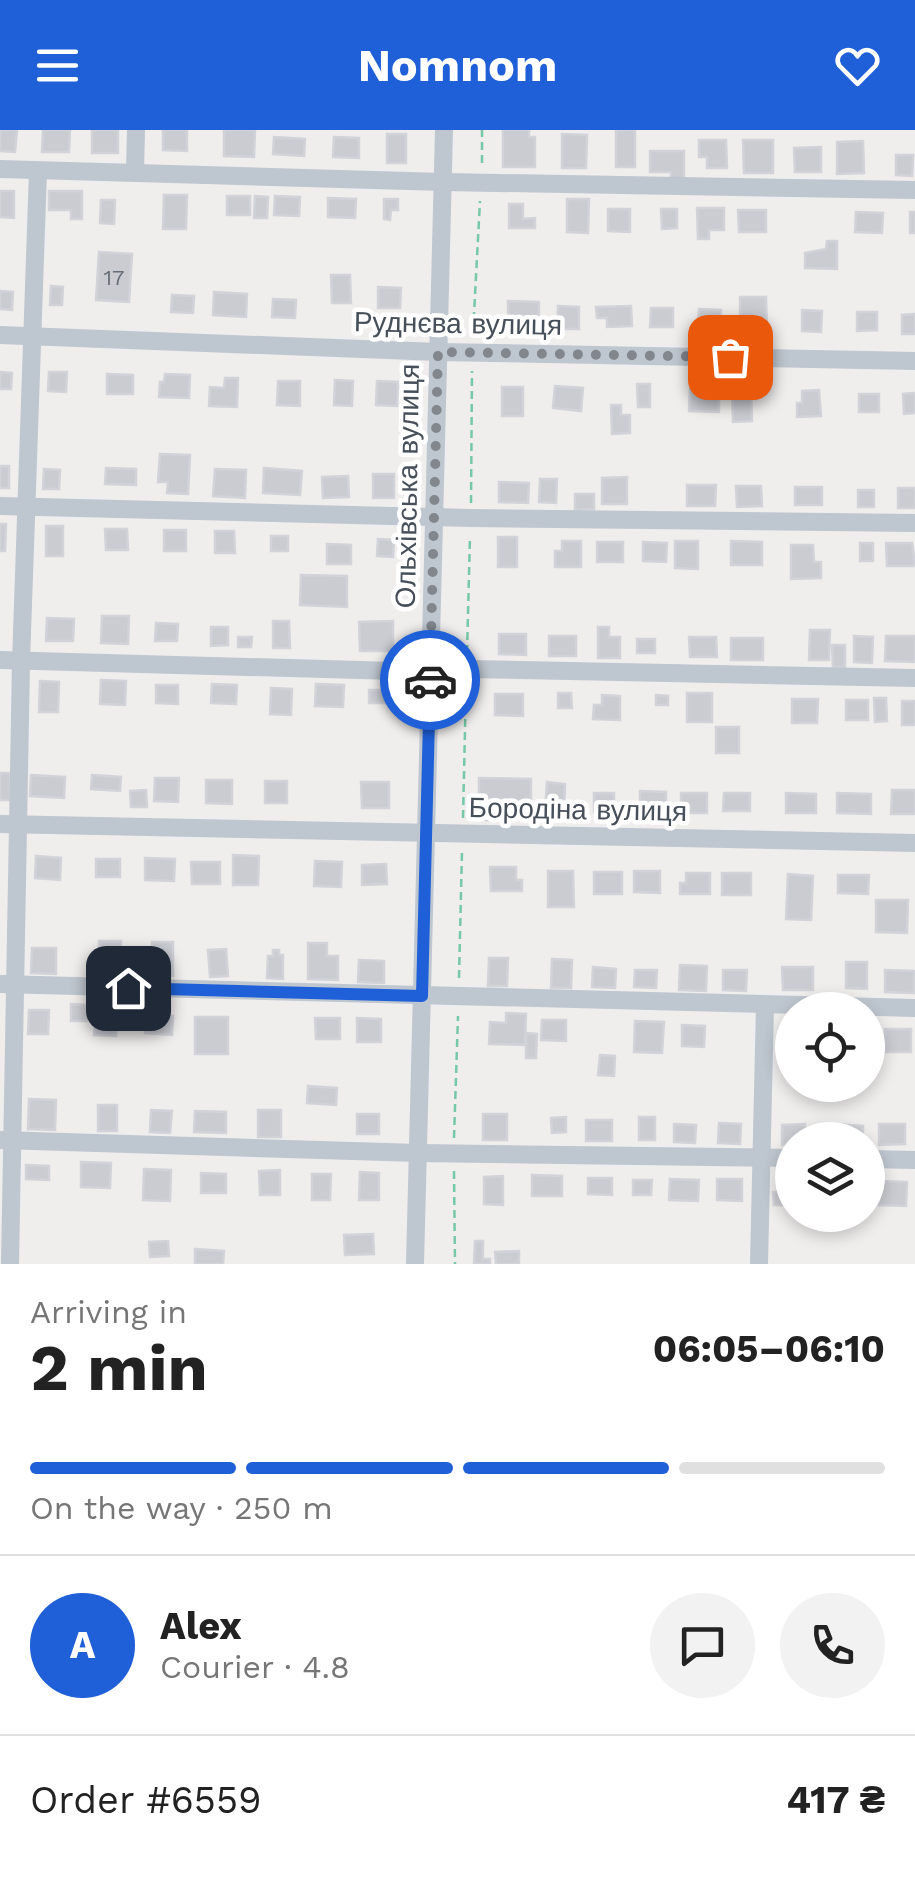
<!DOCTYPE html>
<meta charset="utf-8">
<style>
body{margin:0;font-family:"Work Sans",sans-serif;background:#f2f2f2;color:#222;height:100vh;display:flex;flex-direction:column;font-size:38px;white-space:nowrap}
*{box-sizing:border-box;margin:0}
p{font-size:32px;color:#767676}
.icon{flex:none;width:55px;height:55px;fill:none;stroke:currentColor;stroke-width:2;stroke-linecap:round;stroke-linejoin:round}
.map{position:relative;height:1134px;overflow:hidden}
.drawer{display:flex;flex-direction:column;background:#fff;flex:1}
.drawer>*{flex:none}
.controls{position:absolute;left:775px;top:862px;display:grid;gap:20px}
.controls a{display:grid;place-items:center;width:110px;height:110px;border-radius:50%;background:#fff;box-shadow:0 5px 15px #0003;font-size:50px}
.pin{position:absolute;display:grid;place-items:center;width:85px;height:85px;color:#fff;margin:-42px;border-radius:20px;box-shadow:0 5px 15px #0006}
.courier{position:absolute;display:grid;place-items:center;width:100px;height:100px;margin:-50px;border:8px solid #1f60d8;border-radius:50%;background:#fff;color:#222;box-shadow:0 2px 12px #0007}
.overview em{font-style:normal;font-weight:700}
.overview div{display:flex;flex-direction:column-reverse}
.overview{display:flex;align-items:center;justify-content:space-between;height:170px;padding:0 30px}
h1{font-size:65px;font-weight:700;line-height:75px}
.bar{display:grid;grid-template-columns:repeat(4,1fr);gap:15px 10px;align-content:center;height:120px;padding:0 30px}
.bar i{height:12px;border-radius:8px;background:#e0e0e0}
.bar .selected{background:#1f60d8}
.bar p{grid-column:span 4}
.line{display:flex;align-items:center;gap:25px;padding:0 30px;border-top:2px solid #e0e0e0}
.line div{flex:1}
.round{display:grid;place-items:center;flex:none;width:105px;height:105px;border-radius:52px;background:#f2f2f2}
header{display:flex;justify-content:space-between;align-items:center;height:130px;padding:0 30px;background:#1f60d8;color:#fff;font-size:45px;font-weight:700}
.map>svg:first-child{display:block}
.building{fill:#caccd2;stroke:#d1d3d9;stroke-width:2.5}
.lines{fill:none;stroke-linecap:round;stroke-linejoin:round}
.path{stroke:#76c9a7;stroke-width:2.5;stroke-dasharray:8 5;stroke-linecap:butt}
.minor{stroke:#bec6cf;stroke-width:18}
.done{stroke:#82868d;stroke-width:10;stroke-dasharray:0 18}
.route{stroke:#1f60d8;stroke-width:12}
.labels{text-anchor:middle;stroke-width:9;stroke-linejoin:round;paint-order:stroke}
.number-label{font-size:22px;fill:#676e78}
.street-label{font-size:28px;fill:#464f5a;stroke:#fff}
</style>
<header><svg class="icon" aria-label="menu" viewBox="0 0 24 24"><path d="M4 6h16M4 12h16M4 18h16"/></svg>Nomnom<svg class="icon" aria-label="heart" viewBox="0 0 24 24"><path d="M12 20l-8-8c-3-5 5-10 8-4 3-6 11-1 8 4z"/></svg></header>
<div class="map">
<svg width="915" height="1134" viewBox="0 0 915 1134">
<rect width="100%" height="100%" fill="#f0eded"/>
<g class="building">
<polygon points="0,0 17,0 15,22 0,21"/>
<polygon points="43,0 70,0 69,22 42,22"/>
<rect x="92" y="0" width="26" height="23"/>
<polygon points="163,0 187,0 187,21 163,20"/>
<polygon points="224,0 255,0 254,27 224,26"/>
<polygon points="503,0 529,0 529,7 535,7 535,37 503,37"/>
<rect x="616" y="0" width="19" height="37"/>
<rect x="387" y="4" width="19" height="29"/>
<polygon points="562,4 587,5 586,38 562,38"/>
<polygon points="274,7 305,9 304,26 273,24"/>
<polygon points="334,7 359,8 359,28 333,27"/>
<polygon points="699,10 726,10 727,38 707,38 707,27 699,27"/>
<polygon points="743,10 773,10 773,43 744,43"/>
<polygon points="863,11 864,43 837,44 837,12"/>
<polygon points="821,17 821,42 795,42 794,18"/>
<polygon points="650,21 684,21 684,52 671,51 671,42 650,42"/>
<polygon points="896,25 913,25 912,46 896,45"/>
<polygon points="0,61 14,61 14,88 0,87"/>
<polygon points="49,61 82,61 82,89 71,89 71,80 49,80"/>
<polygon points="164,65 187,65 186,99 163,99"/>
<rect x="227" y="66" width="23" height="19"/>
<polygon points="255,66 268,67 267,88 254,88"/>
<polygon points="275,66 300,67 299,86 274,85"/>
<polygon points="328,68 356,69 355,88 328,87"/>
<polygon points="384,69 398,69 398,80 391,80 390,90 384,89"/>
<polygon points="567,69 589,69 588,103 567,102"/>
<polygon points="101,70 115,70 114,94 100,93"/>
<polygon points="509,74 523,74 523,89 535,88 535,98 509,98"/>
<polygon points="697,78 724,78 724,100 709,100 709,109 698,109"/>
<polygon points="608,79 630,79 630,102 608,101"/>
<polygon points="661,79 677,79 677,98 662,99"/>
<polygon points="738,80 766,80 766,102 739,102"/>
<polygon points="856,82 883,83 882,103 855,102"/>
<rect x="910" y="82" width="5" height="21"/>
<polygon points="827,111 837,111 837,139 805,138 805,123 826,119"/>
<polygon points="99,122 132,124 129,172 96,170"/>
<polygon points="331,145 350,145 351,173 332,173"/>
<polygon points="51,156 63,157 62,175 50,175"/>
<polygon points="378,157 401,158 400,178 378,178"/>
<polygon points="0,161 13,162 12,180 0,179"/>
<polygon points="214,162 247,164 246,187 213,185"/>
<polygon points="172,165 194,166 193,183 171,182"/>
<polygon points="740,167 766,167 767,202 740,202"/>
<polygon points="273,169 296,170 295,188 272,187"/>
<polygon points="508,171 539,172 539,196 508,195"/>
<polygon points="558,176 579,177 579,199 557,199"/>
<polygon points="631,176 632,196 607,197 607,188 597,188 596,177"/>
<polygon points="651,178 673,178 673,197 650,197"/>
<polygon points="699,179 721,180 720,199 698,198"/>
<polygon points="802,180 822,181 821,202 802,201"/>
<polygon points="857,182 877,182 877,200 857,201"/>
<polygon points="915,184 915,204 902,204 902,185"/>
<polygon points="0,242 12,243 11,259 0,259"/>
<polygon points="49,242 67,242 66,262 48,261"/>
<polygon points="107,244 133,245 133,264 107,264"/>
<polygon points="165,244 190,245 189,268 159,267 160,252 164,252"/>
<polygon points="225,248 238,248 237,277 209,276 210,257 224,258"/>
<polygon points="335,250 353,251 352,276 334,275"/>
<polygon points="278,251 300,251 300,276 277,275"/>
<polygon points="377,251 398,252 397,276 376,275"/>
<polygon points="637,254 650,254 650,277 638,277"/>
<polygon points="555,256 583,258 581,281 553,278"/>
<rect x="502" y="257" width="21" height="29"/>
<polygon points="690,259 719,260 719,282 689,281"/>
<polygon points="732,260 751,260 752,291 733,292"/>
<polygon points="819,260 821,286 797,287 797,273 802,273 802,261"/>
<polygon points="915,263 915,283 904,284 903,264"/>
<rect x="859" y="264" width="20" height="18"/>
<polygon points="611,275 621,275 621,285 630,285 630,303 612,304"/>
<polygon points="160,324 190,325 188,364 167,363 168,352 158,352"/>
<rect x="0" y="336" width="9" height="22"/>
<polygon points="106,338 136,339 136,355 105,354"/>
<polygon points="264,338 302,341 300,365 263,363"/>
<polygon points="44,339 60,340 59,359 43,359"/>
<polygon points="215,339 246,340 245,368 213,366"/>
<rect x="373" y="344" width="21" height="24"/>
<polygon points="348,346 349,367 323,368 322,347"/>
<polygon points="627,347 627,374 602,374 602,348"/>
<polygon points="540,349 557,349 556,373 539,372"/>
<polygon points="499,352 529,353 528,373 499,372"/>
<polygon points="687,355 716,355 715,376 687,376"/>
<polygon points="736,356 761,356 762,376 737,377"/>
<rect x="795" y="357" width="27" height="18"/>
<rect x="898" y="358" width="17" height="20"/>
<rect x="858" y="360" width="16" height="17"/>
<polygon points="575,364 594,364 594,379 575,380"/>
<polygon points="0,394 6,394 5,421 0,421"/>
<rect x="46" y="396" width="17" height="30"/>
<polygon points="105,399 127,399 128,420 106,420"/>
<rect x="164" y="400" width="22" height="21"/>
<polygon points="215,401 234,401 235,423 215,423"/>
<rect x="271" y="406" width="17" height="15"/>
<rect x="498" y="407" width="19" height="30"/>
<polygon points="378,409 394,410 393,427 377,426"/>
<polygon points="562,411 581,411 581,437 555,437 555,421 562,421"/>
<polygon points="675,411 698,411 698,439 675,438"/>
<polygon points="731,411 762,412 762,435 731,435"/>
<rect x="597" y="412" width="26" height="20"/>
<polygon points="643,412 667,413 666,432 643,431"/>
<rect x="860" y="413" width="13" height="18"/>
<polygon points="886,413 912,413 915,436 887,436"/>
<polygon points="327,414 351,415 351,434 327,434"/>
<polygon points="791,415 813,415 814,432 821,432 821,448 791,449"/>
<polygon points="301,445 347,446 347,477 300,475"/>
<polygon points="102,486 129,486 128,514 101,513"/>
<polygon points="47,488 74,489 73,511 46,511"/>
<polygon points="273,491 289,491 290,518 273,518"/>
<polygon points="393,491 393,521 360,521 359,492"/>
<polygon points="156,493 178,494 177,511 155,511"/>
<polygon points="211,497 228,497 228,515 211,516"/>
<polygon points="598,497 609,497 609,507 620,507 620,528 598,528"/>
<polygon points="810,500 830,500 829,530 809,530"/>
<polygon points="499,504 526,504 526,525 499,524"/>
<rect x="549" y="506" width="27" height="20"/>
<polygon points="854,506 873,507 872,533 854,532"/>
<polygon points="886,506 915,506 915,532 885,531"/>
<polygon points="238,507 252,507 251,517 238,517"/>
<polygon points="689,507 716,507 717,527 690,527"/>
<rect x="731" y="508" width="32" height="22"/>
<rect x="637" y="509" width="18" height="14"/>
<polygon points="832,515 845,515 845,537 833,537"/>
<polygon points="101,550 126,551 125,575 100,574"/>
<polygon points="40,551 59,552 58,582 39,582"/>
<polygon points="212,554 237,555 236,574 211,573"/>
<polygon points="316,554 344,555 343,577 315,576"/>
<polygon points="156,555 178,555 178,574 156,573"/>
<polygon points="271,558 292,559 291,585 270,584"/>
<rect x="369" y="560" width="20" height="13"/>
<polygon points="558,563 571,563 572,578 558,578"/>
<rect x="687" y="563" width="25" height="29"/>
<polygon points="495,564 523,564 523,586 495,585"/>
<polygon points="602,565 620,566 620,590 593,589 594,575 602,575"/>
<polygon points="656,565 668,566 668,575 656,575"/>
<polygon points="874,568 886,568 887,591 875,592"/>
<polygon points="792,569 818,569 817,593 792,593"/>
<rect x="846" y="570" width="22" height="20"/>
<rect x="902" y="571" width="13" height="24"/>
<rect x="716" y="597" width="23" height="26"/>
<rect x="0" y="643" width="10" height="27"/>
<polygon points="31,645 65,647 64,668 30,666"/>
<polygon points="92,645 121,647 120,661 91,659"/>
<polygon points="155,648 179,648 178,672 154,671"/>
<polygon points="479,648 531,649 531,687 513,687 513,680 494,679 494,690 479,690"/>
<polygon points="206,650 232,650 232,674 206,673"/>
<rect x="265" y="651" width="22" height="22"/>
<polygon points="361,652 389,652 389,678 362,678"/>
<polygon points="547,652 565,654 564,681 545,680"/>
<polygon points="146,660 147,677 131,677 130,661"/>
<polygon points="892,660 915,660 915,684 891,684"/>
<polygon points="640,661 666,662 666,685 640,684"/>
<rect x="594" y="663" width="20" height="19"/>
<rect x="681" y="663" width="26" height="20"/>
<polygon points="724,663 750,663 750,681 723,681"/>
<polygon points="786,663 816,664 816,683 786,683"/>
<polygon points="837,663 871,664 871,684 837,683"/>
<polygon points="233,725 259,726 258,755 233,755"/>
<polygon points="36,726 61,728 60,750 35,748"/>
<polygon points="145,728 175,729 174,751 145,750"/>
<rect x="96" y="729" width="24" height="18"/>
<polygon points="315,731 342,732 341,757 314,756"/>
<polygon points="191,732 220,732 220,754 192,754"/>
<polygon points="386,734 387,754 362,755 362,735"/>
<polygon points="490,737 516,737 516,750 522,750 522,761 491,761"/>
<polygon points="548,741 573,741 574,777 548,777"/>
<polygon points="634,741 660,741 660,763 634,762"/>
<rect x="594" y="742" width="28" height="22"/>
<polygon points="686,743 710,743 710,764 680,764 680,753 686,753"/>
<rect x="722" y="743" width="29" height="22"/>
<polygon points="788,744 813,746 811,790 786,789"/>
<polygon points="838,745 869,745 868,764 838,763"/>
<polygon points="876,770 908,770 907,803 876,802"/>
<polygon points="99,811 121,811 120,846 99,846"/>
<rect x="152" y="812" width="21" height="34"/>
<polygon points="308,813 327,813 327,826 338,826 338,850 308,849"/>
<polygon points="32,818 56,818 56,844 31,843"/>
<polygon points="226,819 228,846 210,847 208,820"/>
<polygon points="273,820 279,820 279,825 283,825 283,849 267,848 268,826 273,826"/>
<polygon points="489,828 508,828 507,856 488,856"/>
<polygon points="552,829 572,830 571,858 551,858"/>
<polygon points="359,830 384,831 384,853 358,852"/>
<polygon points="846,832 867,832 867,859 846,858"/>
<polygon points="680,835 707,836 706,861 679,860"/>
<polygon points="593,837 616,839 615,858 592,857"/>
<polygon points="782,837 813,837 813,860 783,860"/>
<polygon points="635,840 657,840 656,858 634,857"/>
<polygon points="723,840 747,840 746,861 723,860"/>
<polygon points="885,840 914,841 914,863 885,862"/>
<polygon points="71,874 87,875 87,891 71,891"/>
<polygon points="29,880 49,880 48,904 28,904"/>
<polygon points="96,883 118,884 116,906 94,905"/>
<polygon points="506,883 526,884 525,915 489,914 490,892 506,893"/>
<polygon points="146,885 173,886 172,905 145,903"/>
<rect x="195" y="887" width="33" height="37"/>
<polygon points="315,888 340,888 340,909 316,909"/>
<polygon points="357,888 381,889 381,912 357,912"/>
<polygon points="542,890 566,890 566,911 541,910"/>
<polygon points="635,891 664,892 662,923 634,922"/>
<polygon points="682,895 705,896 704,917 682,916"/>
<rect x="782" y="898" width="10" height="30"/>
<rect x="885" y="899" width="26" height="23"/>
<polygon points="526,903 537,904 536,928 526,928"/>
<polygon points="600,925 615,926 614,946 598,945"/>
<polygon points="308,956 337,958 336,975 307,973"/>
<polygon points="29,969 56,970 55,1000 28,999"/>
<rect x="98" y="975" width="19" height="26"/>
<polygon points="151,980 172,981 170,1003 150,1002"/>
<rect x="258" y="980" width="23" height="27"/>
<polygon points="195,981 226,982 226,1003 194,1002"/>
<rect x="357" y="984" width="22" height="20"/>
<rect x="483" y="984" width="24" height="26"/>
<polygon points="566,987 566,1002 552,1003 551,988"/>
<rect x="639" y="987" width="16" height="23"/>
<rect x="586" y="990" width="26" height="21"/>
<polygon points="719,993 741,994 740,1014 718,1013"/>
<polygon points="674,994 696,995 695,1013 674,1012"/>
<polygon points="805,994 805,1010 792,1010 792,1015 782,1015 782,995"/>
<polygon points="835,994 863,996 863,1010 834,1010"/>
<polygon points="879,994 905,994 905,1014 879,1015"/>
<polygon points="81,1032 111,1033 110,1058 81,1057"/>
<polygon points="26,1035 49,1036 49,1050 26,1049"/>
<polygon points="144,1039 171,1040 170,1071 143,1070"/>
<polygon points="280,1040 280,1065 260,1065 259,1041"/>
<polygon points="360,1042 379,1043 379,1070 359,1070"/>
<polygon points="201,1043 226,1044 226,1063 201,1063"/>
<polygon points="312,1044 331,1044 330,1070 312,1070"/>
<polygon points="532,1045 562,1046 562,1066 532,1066"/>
<polygon points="503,1046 503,1075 484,1074 484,1047"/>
<polygon points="588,1048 612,1048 612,1065 588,1064"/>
<polygon points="670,1049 699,1050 698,1071 669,1070"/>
<polygon points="717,1049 742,1049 742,1071 717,1070"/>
<polygon points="633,1050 652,1050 651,1065 633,1065"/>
<polygon points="880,1051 907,1052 906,1076 879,1075"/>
<polygon points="773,1062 792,1062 792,1075 774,1075"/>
<polygon points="373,1104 374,1124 345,1125 344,1105"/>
<polygon points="168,1111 169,1126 150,1127 149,1112"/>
<polygon points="475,1111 483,1111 483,1129 490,1129 490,1134 474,1134"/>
<polygon points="195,1119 224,1121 223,1134 195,1134"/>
<polygon points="519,1121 519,1134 496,1134 495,1122"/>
</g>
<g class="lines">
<g class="path">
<polyline points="482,33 482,0"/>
<polyline points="473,203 480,71"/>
<polyline points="471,373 472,241"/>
<polyline points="467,523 470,406"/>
<polyline points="463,688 466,556"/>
<polyline points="459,848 462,721"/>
<polyline points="454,1008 458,886"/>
<polyline points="454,1041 455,1134"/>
</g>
<g class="minor">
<polyline points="0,39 443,52 915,60"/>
<polyline points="135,41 136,0"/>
<polyline points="0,205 438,222 915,231"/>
<polyline points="0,376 471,388 915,393"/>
<polyline points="0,530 430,542 467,539 915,548"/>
<polyline points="0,694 915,713"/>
<polyline points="0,854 915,878"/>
<polyline points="0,1010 418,1023 792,1028"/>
<polyline points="868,1029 915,1030"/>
<polyline points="10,1134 21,532 38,41"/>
<polyline points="415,1134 444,0"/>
<polyline points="759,1134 765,875"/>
</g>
</g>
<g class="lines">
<polyline class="done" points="430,550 438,222 730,227"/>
<polyline class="route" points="128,858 422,866 430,550"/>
</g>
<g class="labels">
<g class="number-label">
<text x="114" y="155">17</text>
</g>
<g class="street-label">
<text transform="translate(458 193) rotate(1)" y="10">Руднєва вулиця</text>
<text transform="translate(407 356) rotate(-89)" y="10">Ольхівська вулиця</text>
<text transform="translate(578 679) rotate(1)" y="10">Бородіна вулиця</text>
</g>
</g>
</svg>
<div class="controls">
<a><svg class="icon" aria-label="locate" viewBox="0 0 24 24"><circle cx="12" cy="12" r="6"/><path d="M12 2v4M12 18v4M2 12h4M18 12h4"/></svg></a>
<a><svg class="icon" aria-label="layers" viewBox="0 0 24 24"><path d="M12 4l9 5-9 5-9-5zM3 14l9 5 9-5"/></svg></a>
</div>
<div class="pin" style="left:730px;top:227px;background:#ea580c"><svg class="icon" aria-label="bag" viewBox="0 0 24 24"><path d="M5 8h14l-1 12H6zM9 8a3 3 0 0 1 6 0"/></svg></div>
<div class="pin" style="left:128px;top:858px;background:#1f2937"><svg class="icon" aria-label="home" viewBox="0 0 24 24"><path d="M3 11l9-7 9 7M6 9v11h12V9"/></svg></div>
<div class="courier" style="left:430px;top:550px"><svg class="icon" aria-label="car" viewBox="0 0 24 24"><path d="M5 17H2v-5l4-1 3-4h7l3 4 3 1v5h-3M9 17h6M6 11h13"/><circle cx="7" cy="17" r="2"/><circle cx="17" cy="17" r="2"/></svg></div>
</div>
<section class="drawer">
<div class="overview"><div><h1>2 min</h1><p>Arriving in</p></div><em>06:05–06:10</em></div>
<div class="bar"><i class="selected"></i><i class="selected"></i><i class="selected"></i><i></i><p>On the way · 250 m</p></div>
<div class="line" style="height:180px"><b class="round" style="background:#1f60d8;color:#fff">A</b><div><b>Alex</b><p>Courier · 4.8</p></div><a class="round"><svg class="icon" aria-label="chat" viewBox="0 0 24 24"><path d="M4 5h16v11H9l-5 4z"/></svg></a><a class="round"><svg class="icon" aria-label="phone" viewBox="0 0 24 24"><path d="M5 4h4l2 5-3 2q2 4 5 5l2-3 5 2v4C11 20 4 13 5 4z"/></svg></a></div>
<div class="line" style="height:130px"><div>Order #6559</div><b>417 ₴</b></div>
</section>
